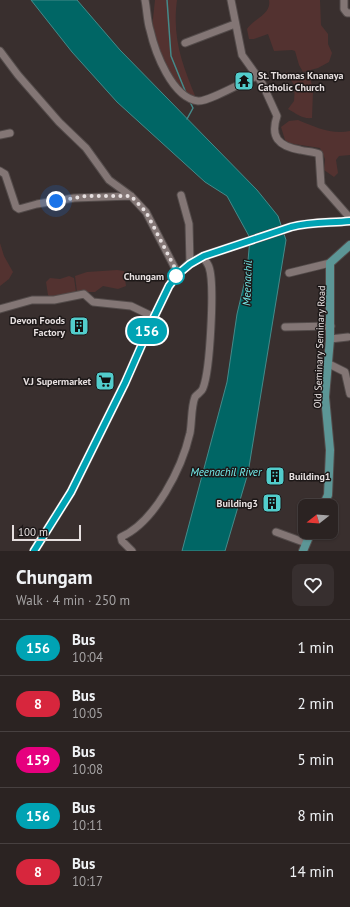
<!DOCTYPE html>
<html lang="en">
<head>
<meta charset="utf-8">
<style>
	body { margin:0; font-family:"PT Sans",sans-serif; background:#372f2f; color:#f1f3f6; height:100vh; display:flex; flex-direction:column; font-size:15px; white-space:nowrap }
	* { box-sizing:border-box; margin:0 }
	p { font-size:13px; color:#a6a4a5 }
	.icon { flex:none; width:22px; height:22px; fill:none; stroke:currentColor; stroke-width:2; stroke-linecap:round; stroke-linejoin:round }
	.map { position:relative; height:551px; overflow:hidden }
	.panel { display:flex; flex-direction:column; background:#2b2322; flex:1 }
	.panel>* { flex:none }
	.badge { padding:0 8px; border-radius:13px; font-size:14px; line-height:26px }
	.needle { width:26px; rotate:253deg }
	.tools { position:absolute; left:298px; top:499px; display:grid; gap:8px }
	.tools a { display:grid; place-items:center; width:40px; height:40px; border-radius:8px; background:#2b2322; box-shadow:0 1px 3px #0004,0 0 0 1px #474040; font-size:20px }
	.scale { position:absolute; left:12px; bottom:10px; width:69px; box-sizing:border-box; padding-left:4px; border:2px solid #e6dfdf; border-top:0; font-size:11px; line-height:14px; white-space:nowrap; color:#e6dfdf; -webkit-text-stroke:3px #1d1818; paint-order:stroke }
	.you { position:absolute; width:20px; height:20px; margin:-10px; border:3px solid #fff; border-radius:50%; background:#1a73e8; box-shadow:0 0 0 6px #1a73e833 }
	.map>.badge { position:absolute; translate:-50% -50%; box-shadow:0 0 0 2px #fff }
	.round { display:grid; place-items:center; flex:none; width:42px; height:42px; border-radius:8px; background:#372f2f }
	.summary { display:flex; align-items:center; justify-content:space-between; height:68px; padding:0 16px }
	h1 { font-size:19px; font-weight:700; line-height:30px }
	ul { padding:0; list-style:none }
	li { display:flex; align-items:center; gap:12px; height:56px; padding:0 16px; border-top:1px solid #474040 }
	li div { flex:1 }
	li b { display:block; font-size:15px }
	li em { font-style:normal }
	li .badge { min-width:44px; font-weight:700; text-align:center }
	.map>svg:first-child { display:block }
	.green { fill:#533230 }
	.water { fill:#006665; stroke:#458a8a }
	.lines { fill:none; stroke-linecap:round; stroke-linejoin:round }
	.stream { stroke:#458a8a; stroke-width:1.5 }
	.minor-casing { stroke:#534b4a; stroke-width:9 }
	.major-casing { stroke:#534b4a; stroke-width:10 }
	.minor { stroke:#837675; stroke-width:7 }
	.major { stroke:#5c9696; stroke-width:8 }
	.line-casing { stroke:#fff; stroke-width:9 }
	.line { stroke:#00a3b4; stroke-width:6 }
	.walk { stroke:#e6dfdf; stroke-width:4; stroke-dasharray:0 7.2 }
	.stop-dot { fill:#fff; stroke:#00a3b4; stroke-width:2 }
	.labels { text-anchor:middle; stroke-width:3; stroke-linejoin:round; paint-order:stroke }
	.poi-label { font-size:10px; font-weight:bold; fill:#e6dfdf; stroke:#1d1818; text-anchor:end }
	.stop-label { font-size:10px; font-weight:bold; fill:#e6dfdf; stroke:#1d1818; text-anchor:end }
	.street-label { font-size:10px; fill:#e6dfdf; stroke:#1d1818 }
	.water-label { font-size:11px; font-style:italic; fill:#75edec; stroke:#1d1818 }
</style>
</head>
<body>
<div class="map">
<svg width="350" height="551" viewBox="0 0 350 551">
	<rect width="100%" height="100%" fill="#392f2e"/>
	<path class="green" d="M155 0H177C172 38 182 64 196 98L187 97 174 82 158 49 152 28Z
		M269 0H320L321 25 328 34V44L332 53 329 62 318 68 303 72 299 65 295 51 292 50 274 51 268 34 254 39H249L247 29C253 19 272 14 269 0Z
		M285 72 310 77 313 91 312 118C302 119 297 114 288 109L294 101 295 86Z
		M298 120C315 127 332 135 350 131V155L339 156 336 160 338 173 334 177 324 170 325 159 320 148 288 143 285 140 281 127 289 121Z
		M0 243 4 256 13 272 9 279 0 286Z
		M117 270 124 271 126 286 118 289 103 286 95 292H77L75 276 87 272Z
		M69 276 74 278 76 292 51 298 48 295 46 282 50 278 60 279Z"/>
	<path class="water" d="M31 0H77L120 50 257 190 278 216 286 240 248 473 225 551H182L227 382 237 314 247 272 250 238 227 196 205 182 117 102 72 52Z"/>
	<g class="lines">
		<path class="stream" d="M167 0 171 56 186 93
			M187 119 193 108 190 102"/>
		<g class="minor-casing">
			<path id="minor" d="M145 0C147 10 147 21 150 30 155 52 172 98 198 101 208 102 245 81 257 76
				M231 0 242 55 262 83 277 116C270 137 278 146 300 150 307 152 313 151 319 154L321 185 350 218
				M344 0V9L347 13H350
				M185 43 235 24
				M0 51 18 75 59 122 86 148 109 180 131 196 146 212 178 274
				M0 135 10 133
				M0 171 5 174 16 207 19 209 37 204 74 198 131 196
				M181 195 189 224 190 263
				M289 273 330 263
				M0 309 32 300H54L84 294 93 302 131 306 154 317
				M285 327 331 326
				M330 339 348 337
				M329 364 345 372 350 394
				M276 532 306 543
				M132 551 122 541 121 537C155 522 182 468 190 433 192 422 191 407 195 397 197 394 202 392 203 388 210 371 215 284 209 267 208 264 205 260 203 257"/>
		</g>
		<g class="major-casing">
			<path id="major" d="M323 506 328 495 330 450 325 397 330 339V263L350 245
				M34 551 71 492 125 383 154 317 169 286 178 274 190 263 204 256 291 227C310 222 330 223 350 221
				M303 551 311 532"/>
		</g>
		<use href="#minor" class="minor"/>
		<use href="#major" class="major"/>
	</g>
	<g class="lines">
		<g class="line-casing">
			<path id="line" d="M34 551 71 492 125 383 154 317 169 286 178 274 190 264 204 256 291 227C310 222 330 223 350 221"/>
		</g>
		<use href="#line" class="line"/>
		<path class="walk" d="M56 201 86 196H131L146 212 178 274 176 276"/>
	</g>
	<defs>
		<g id="temple-square" transform="scale(1)"><rect x="-9" y="-9" width="18" height="18" rx="4" fill="#52cdcc" stroke="#1d1818"/><path d="M0-6L5-2H3V0L6.5 2.5H4V6H1.5V3h-3V6H-4V2.5H-6.5L-3 0V-2H-5Z" fill="#111"/></g>
		<g id="building-square" transform="scale(1)"><rect x="-9" y="-9" width="18" height="18" rx="4" fill="#52cdcc" stroke="#1d1818"/><path d="M-4-6H4V6H1V3H-1V6H-4ZM-2.5-4.3h1.7v1.8h-1.7ZM.8-4.3h1.7v1.8H.8ZM-2.5-1h1.7V.8h-1.7ZM.8-1h1.7V.8H.8Z" fill="#111"/></g>
		<g id="supermarket-square" transform="scale(1)"><rect x="-9" y="-9" width="18" height="18" rx="4" fill="#52cdcc" stroke="#1d1818"/><path d="M-6-5.5h2.5l.6 2H6L4.5 2H-2.5L-4.4-4H-6ZM-1.5 3.2a1.3 1.3 0 1 0 .1 0ZM3 3.2a1.3 1.3 0 1 0 .1 0Z" fill="#111"/></g>
	</defs>
	<g fill-rule="evenodd">
		<use href="#temple-square" x="244" y="81"/>
		<use href="#building-square" x="79" y="326"/>
		<use href="#supermarket-square" x="105" y="381"/>
		<use href="#building-square" x="275" y="476"/>
		<use href="#building-square" x="272" y="503"/>
	</g>
	<circle class="stop-dot" cx="176" cy="276" r="8"/>
	<g class="labels">
		<g class="poi-label">
			<text x="258" y="79" text-anchor="start">St. Thomas Knanaya<tspan x="258" dy="12">Catholic Church</tspan></text>
			<text x="65" y="324">Devon Foods<tspan x="65" dy="12">Factory</tspan></text>
			<text x="91" y="385">V.J Supermarket</text>
			<text x="289" y="480" text-anchor="start">Building1</text>
			<text x="258" y="507">Building3</text>
		</g>
		<g class="stop-label">
			<text x="164" y="280">Chungam</text>
		</g>
		<g class="street-label">
			<text transform="translate(319 347) rotate(-88)" y="4">Old Seminary Seminary Road</text>
		</g>
		<g class="water-label">
			<text transform="translate(247 283) rotate(-88)" y="4">Meenachil</text>
			<text x="226" y="476">Meenachil River</text>
		</g>
	</g>
</svg>
<div class="tools">
<a><svg class="needle" viewBox="-14 -14 28 28"><path d="M0-13l5 13h-10z" fill="#e53935"/><path d="M0 13l5-13h-10z" fill="#a6a4a5"/></svg></a>
</div>
<div class="scale">100 m</div>
<div class="you" style="left:56px;top:201px"></div>
<b class="badge" style="left:147px;top:331px;background:#00a3b4;color:#fff">156</b>
</div>
<section class="panel">
<div class="summary"><div><h1>Chungam</h1><p>Walk · 4 min · 250 m</p></div><a class="round"><svg class="icon" aria-label="heart" viewBox="0 0 24 24"><path d="M12 20l-8-8c-3-5 5-10 8-4 3-6 11-1 8 4z"/></svg></a></div>
<ul>
<li><span class="badge" style="background:#00a3b4;color:#fff">156</span><div><b>Bus</b><p>10:04</p></div><em>1 min</em></li>
<li><span class="badge" style="background:#d7263d;color:#fff">8</span><div><b>Bus</b><p>10:05</p></div><em>2 min</em></li>
<li><span class="badge" style="background:#e6007e;color:#fff">159</span><div><b>Bus</b><p>10:08</p></div><em>5 min</em></li>
<li><span class="badge" style="background:#00a3b4;color:#fff">156</span><div><b>Bus</b><p>10:11</p></div><em>8 min</em></li>
<li><span class="badge" style="background:#d7263d;color:#fff">8</span><div><b>Bus</b><p>10:17</p></div><em>14 min</em></li>
</ul>
</section>
</body>
</html>
